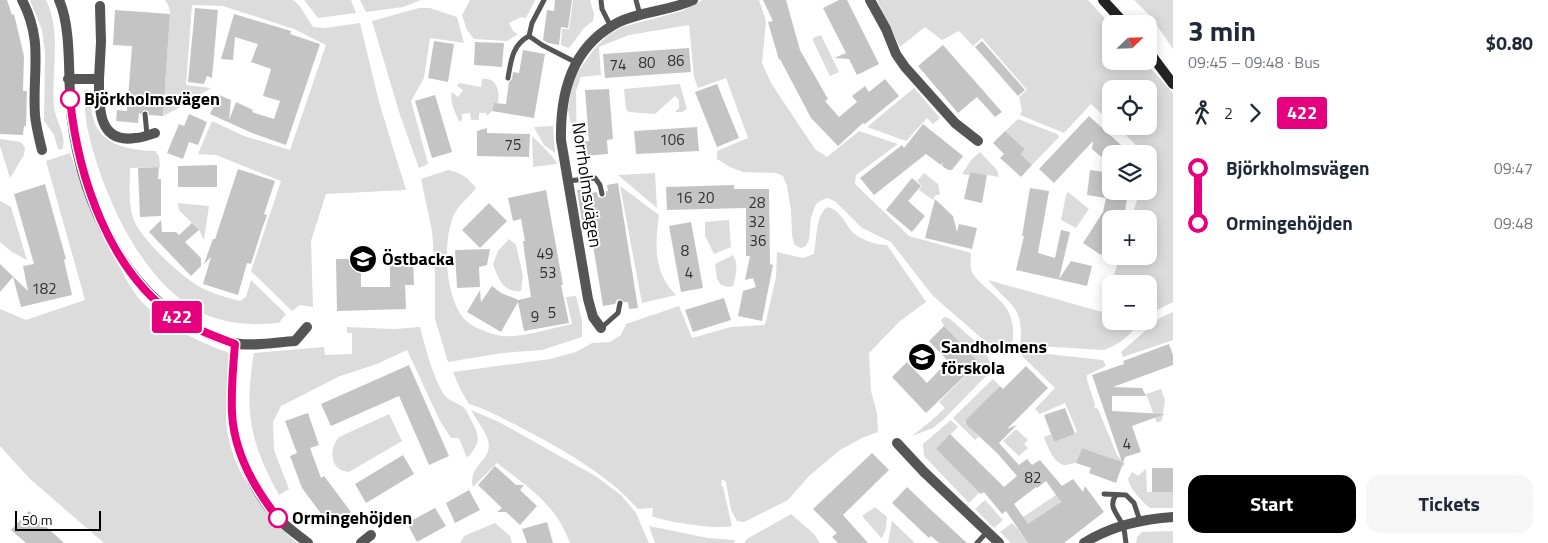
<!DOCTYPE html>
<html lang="en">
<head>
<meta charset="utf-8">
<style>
	body { margin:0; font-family:"Titillium Web",sans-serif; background:#f6f6f7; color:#1f2937; height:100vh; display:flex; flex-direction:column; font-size:19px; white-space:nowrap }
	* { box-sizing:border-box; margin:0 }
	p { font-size:16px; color:#747a83 }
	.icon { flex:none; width:28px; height:28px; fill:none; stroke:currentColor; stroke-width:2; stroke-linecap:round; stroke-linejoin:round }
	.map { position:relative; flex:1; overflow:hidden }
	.side { display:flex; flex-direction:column; background:#fff; width:375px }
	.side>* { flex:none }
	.badge { padding:0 10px; border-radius:4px; font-size:18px; line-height:32px }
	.needle { width:32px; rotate:67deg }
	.controls { position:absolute; left:1102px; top:15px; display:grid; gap:10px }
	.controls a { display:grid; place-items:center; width:55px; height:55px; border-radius:10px; background:#fff; box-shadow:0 2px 12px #0003; font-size:25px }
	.scale { position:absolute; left:15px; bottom:12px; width:86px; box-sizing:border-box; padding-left:5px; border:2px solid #000; border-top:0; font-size:14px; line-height:18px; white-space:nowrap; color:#000; -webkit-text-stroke:4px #fff; paint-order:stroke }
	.map>.badge { position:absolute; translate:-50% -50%; box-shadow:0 0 0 2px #fff }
	.legs { display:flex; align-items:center; gap:8px; height:55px; padding:0 15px; font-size:16px }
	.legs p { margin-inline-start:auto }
	.head { display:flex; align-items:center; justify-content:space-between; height:85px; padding:0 15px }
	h1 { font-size:28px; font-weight:700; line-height:38px }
	.primary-button { display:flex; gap:10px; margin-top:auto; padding:10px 15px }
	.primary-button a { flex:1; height:58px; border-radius:15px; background:#000; color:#fff; font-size:20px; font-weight:700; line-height:58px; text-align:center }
	.primary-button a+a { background:#f6f6f7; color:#1f2937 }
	ul { padding:0 15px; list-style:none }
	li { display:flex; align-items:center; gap:18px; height:55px; font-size:19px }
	li i { display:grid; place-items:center; width:8px; height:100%; margin:0 6px; background:currentColor }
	li i::after { content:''; width:12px; height:12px; margin:-6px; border:4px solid; border-radius:50%; background:#fff }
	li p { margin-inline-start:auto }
	li:first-child i { background:linear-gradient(#0000 50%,currentColor 0) }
	li:last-child i { background:linear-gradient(currentColor 50%,#0000 0) }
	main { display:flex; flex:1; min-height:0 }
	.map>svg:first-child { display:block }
	.green { fill:#dcdcdc }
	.building { fill:#c4c4c4; fill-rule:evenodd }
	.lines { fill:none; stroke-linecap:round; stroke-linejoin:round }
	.lane { stroke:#555; stroke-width:5 }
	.street { stroke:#555; stroke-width:10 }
	.secondary { stroke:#222; stroke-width:10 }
	.line-1-casing { stroke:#fff; stroke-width:11 }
	.line-1 { stroke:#e6007e; stroke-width:8 }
	.stop-1-dot { fill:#fff; stroke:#e6007e; stroke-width:2.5 }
	.labels { text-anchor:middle; stroke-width:4; stroke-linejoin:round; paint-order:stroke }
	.number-label { font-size:15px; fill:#313131 }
	.stop-label { font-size:18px; font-weight:bold; fill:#000; stroke:#fff; text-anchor:start }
	.street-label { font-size:18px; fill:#000; stroke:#fff }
	.poi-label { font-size:18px; font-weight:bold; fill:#000; stroke:#fff; text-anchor:start }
</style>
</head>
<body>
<main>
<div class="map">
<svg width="1173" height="543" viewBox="0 0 1173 543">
	<rect width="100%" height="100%" fill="#fff"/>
	<path class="green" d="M30 0H46C62 33 51 71 54 106 55 121 68 136 62 150L58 149 54 135 44 121 45 52 42 30Z
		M165 0H293L299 5 313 27 325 28 360 23 379 102 406 190 326 194 311 241 313 307 300 305 292 311 251 271 281 181 216 155 198 154 212 121 244 136 290 150 326 45 294 29 223 6 192 5 186 85 211 88 177 109 163 116 170 14 169 7Z
		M304 0H351L356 13 318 18Z
		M360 0H421L403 7 366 12Z
		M470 0H535L526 18 521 17 509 23 513 31 518 34 507 41 474 39 467 30 462 15Z
		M573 0H590L594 14 593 21 584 28 570 47 568 48 561 45 562 29H569Z
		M703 0H759L766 21 762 63 771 83 815 149 827 157 859 131 898 144 856 175 855 184 909 236 971 253C971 258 970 264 971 269 973 276 978 280 983 285 1005 304 1017 313 1012 346L989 343 979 336 933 296 891 242 862 228 836 202 828 198 822 200 816 204 811 217 809 240 806 246 801 248 798 247 794 244 792 235 791 210 787 186 783 176 776 173 743 172 730 167 717 159V151L748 138 726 78 698 88 694 77 689 25 629 35 599 47 601 75 581 77 576 91 577 156 568 110 573 79 594 49 608 35 622 27 682 11Z
		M877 0H1088L1111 25V61H1144L1173 93V302L1149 314V284H1111L1120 256H1149V219H1131L1140 191H1149V154H1139L1135 144 1116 126H1149V89H1111V122L1091 104 1064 133 1020 115 1022 110 1019 97 1027 90 982 38 973 46 959 31 942 40 925 27 900 47Z
		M1134 0H1173V49L1152 18Z
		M419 8H430L457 17 464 43 430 38 424 78 411 101 428 164 419 168 400 115 372 21Z
		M821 35 839 72 830 76 813 41V38Z
		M482 79C497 77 500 91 498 103H494L492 111 487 116 486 113H479V120H471L470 113 462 114V120L459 122C456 113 449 102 452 92L458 97 463 90 457 86 459 83 481 87Z
		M680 84 687 109 682 112H675L679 108V100L675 96 655 114 629 112 626 109 624 89Z
		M914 88 940 118 933 124 927 118 906 141 867 127Z
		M84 90H88C93 97 91 106 92 114 98 145 127 150 155 151L159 156 160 167 130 168C130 184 128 202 133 218 140 239 186 282 206 290 217 295 229 298 240 301L246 297 251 280 286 314 279 323C257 325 237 325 215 318 148 297 104 199 89 135 85 121 85 105 84 90Z
		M1018 119 1057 134 1059 137 1032 165 1021 154 1025 149 1005 131Z
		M553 126 555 153 544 145 534 127Z
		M532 136C538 142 555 157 557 164L533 167Z
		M0 139 21 142 25 148 24 155 10 178 0 146Z
		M980 152 997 170 999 177 970 172 969 175 962 174 972 159Z
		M70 153C83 189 98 224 115 258 124 275 132 293 146 306 169 328 199 342 229 353 229 373 226 394 226 415 226 464 262 512 297 543H104L30 479 0 446V309L26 320 85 300 46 161Z
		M448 170C463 174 466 176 476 188 470 196 461 203 456 211 441 236 444 305 469 323 473 327 491 334 497 335 517 340 551 328 572 324L566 297 576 296 582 321V337L542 350 502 353 448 362 435 319V270L432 231 421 179Z
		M655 173 657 208 618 175Z
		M924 173 938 184 940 194 935 196 933 200 919 190 922 186 917 181Z
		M620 186 659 215C655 245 653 272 676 295L642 303Z
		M1068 192 1089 209 1076 228 1061 220 1066 195Z
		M0 201 11 207 27 260 12 252 0 242Z
		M178 203 209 206 204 240 199 230 179 210Z
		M828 207C843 211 845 227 856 235 864 241 877 245 887 245L926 302 900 321 869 353 871 391 877 413 878 432 862 438 840 450 809 476 788 500 744 522 737 521 731 510 726 482 722 479 721 485 723 487 732 526C718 530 665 522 652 516L653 508 638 509C606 473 560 448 518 426 502 418 486 409 469 404L460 389 453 372 550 359 576 352 592 343 610 342 621 335 626 324 679 306 692 338 731 327 765 325 776 277 777 252 803 258 814 254C817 240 815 214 828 207Z
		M729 220 731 247 714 254 705 236V222Z
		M509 239 516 245 523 276 521 291C503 293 498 278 493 264L498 251Z
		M733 255C739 265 736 275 733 286L729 287 721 285 717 279 715 264Z
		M988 280 1102 312 1111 284V321H1141C1130 335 1121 344 1104 350L1020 345C1025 306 1009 305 988 280Z
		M1173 312V340L1123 357 1121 352 1160 318Z
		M944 317 949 318 984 349 993 369 944 419 933 428 912 436 932 420 945 408 939 402 979 362 944 326 941 320Z
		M347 327 394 329 420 327C425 346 434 382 446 397 450 401 458 403 463 407 467 410 469 416 471 420 481 437 480 444 467 458L459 438H451L440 421 407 350 377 364 340 376 281 406 273 422 274 450 289 489 279 495C250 443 244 411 254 353L324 347 325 355 352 354V333H347Z
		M1019 351 1103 360 1106 366 1087 375V380L1095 404 1094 407 1098 409 1117 455 1125 464 1122 467 1110 463 1111 458 1082 448 1076 463C1073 463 1067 465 1064 465 1053 463 1047 445 1044 437L1051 434 1054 442 1075 434 1077 431 1065 403 1040 414 1035 409 1055 388 1023 357Z
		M993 379 1000 386 965 422 979 437 975 440 953 418Z
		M1161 389 1165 400 1162 420 1157 423 1146 394Z
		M471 410 499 422 597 477 621 495 636 513 649 543H570C555 503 529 488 497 463L473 487C467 463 496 461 487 437 483 428 476 419 471 410Z
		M389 414 402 441 349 472C329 471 329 449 339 437Z
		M951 420 958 427 936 449 980 492 969 503 924 456 923 444Z
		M1016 429 1028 440 1024 444 1028 448 1019 456 1003 441Z
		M1146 469 1147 492H1173V508H1150C1142 502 1130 489 1128 479L1132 472 1138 476Z
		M1056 495 1061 502 1019 531 1028 542 1026 543H1011L1000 532 1012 523 1018 529 1027 523 1023 517Z
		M985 500 1003 520 994 528 975 509Z
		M875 507 887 517C886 525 887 532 881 538L862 516Z
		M791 514 814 534 820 543H744L747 539Z
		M892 521 915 543H888Z
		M495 523 510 536 512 543H460L464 536Z
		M649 526 708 538 735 540 734 543H655Z
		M1173 531V543H1136L1137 537 1142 532Z"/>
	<path class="building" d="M0 0H7L12 15 14 14 24 56 23 91H27L26 126H24L23 135 0 134Z
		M555 0H572L568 28 561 27 559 45 548 43 543 40 547 10 554 11Z
		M763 0H786L800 50 828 99 825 101 839 117 857 102 852 96 865 86 869 92 885 79 899 96 865 124 863 123 838 146 811 118 780 59 779 60 768 22 773 21Z
		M839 0H847L879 64 857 75 849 59 834 58 846 53 823 8Z
		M195 8 218 10 212 78 207 76 204 84 188 82Z
		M115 10 170 14 163 116 149 115 148 111 144 110 141 114 139 113 138 123 116 121 117 110 127 111 132 46 113 45Z
		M234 14 291 31 290 34 320 44 286 145 252 133 210 114 219 95 231 100 229 120 236 102 253 110 252 112 274 119 280 101 263 96 271 69 251 62 258 44 235 37 233 60 221 59Z
		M434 41 454 44 448 82 428 78Z
		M982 41 1025 90 1018 96 975 47Z
		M475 42 504 43 502 67 474 65Z
		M943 45 1002 112 995 117 977 97 958 113 918 66Z
		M689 48 691 72 605 78 603 54Z
		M523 50 545 54 534 118 492 111 494 103 506 104 509 82 512 79 513 72 519 73Z
		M717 84 739 138 717 147 695 92Z
		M609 89 613 139 607 140 608 154 584 156 583 141H589L585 90Z
		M435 95 452 152 432 158 415 101Z
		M189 114 207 122 198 145 189 142 183 159 167 153 179 124 184 126Z
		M1089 116 1131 154H1111V165L1092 149 1093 141 1054 183 1039 169Z
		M923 124 963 156 952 170H948L942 166 943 162 941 165 926 154 874 195 860 178 902 145 904 148Z
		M697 127 699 151 636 154 634 131Z
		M487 128V133L530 134 529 157 477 156V131Z
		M1005 131 1025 149 1021 154 1032 165 1021 177 1000 158 1004 154 993 143Z
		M217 165V187H178V166Z
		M159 167 158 179H161V216L140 217 138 168Z
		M238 169 275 181 264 214 267 215 261 232 251 264 247 263 238 295 203 284 211 257 204 264 213 239H215Z
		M1090 170 1111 173V191H1128L1124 219H1111V240L1101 255 1083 243 1103 212 1106 198 1087 195Z
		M970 172 987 175 982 203 964 199Z
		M912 178 921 186 908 201 925 216 912 232 886 210Z
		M618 183 638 308 629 309 628 302H624L620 299 617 300 615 304 603 306 589 221 582 222 577 190 585 189 586 194 597 192 598 197 602 198 606 196V191H608L607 185Z
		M45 184 66 259 64 260 72 295 21 307 13 277 0 292V264L28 291 23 266 34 264 14 194Z
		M734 185V189H769L770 264 773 265 762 321 738 316 743 291 756 287 753 278 745 280 750 256H746V208L667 210 666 187Z
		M1030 188 1049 191 1038 253 1055 258 1061 230 1070 232 1059 279 1071 261 1092 266 1087 286 1016 270 1024 236H1022Z
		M546 190 563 285H561L569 323 524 331 518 302 501 332 467 312 480 290 481 302 492 286 501 293 519 300 531 297 525 257 523 241H525L521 219 513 221 508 198Z
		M935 199 953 216 957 232 959 224 977 228 972 249 925 238Z
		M489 203 507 221 480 248 462 230Z
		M161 220 162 232H176L179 235 192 223 199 230 185 242 201 258V266L191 276 149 232Z
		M691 222 703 288 681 292 669 226Z
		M490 249 487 265 479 267 480 287 457 288 455 250Z
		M336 259H361V287H390V262H413L414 285H405L406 309 337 311Z
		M724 298 731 320 693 332 685 310Z
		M944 326 979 362 926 413 892 377 907 362 927 383 948 361 929 341Z
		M1169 344 1173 355V365L1113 387 1142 388 1146 396H1112V411L1165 414 1132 426 1141 452 1125 457 1116 483 1089 473 1091 468 1076 463 1082 448 1122 462 1092 375 1124 364 1123 361Z
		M409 365 449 456 429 465 399 396 331 426 321 404Z
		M1026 366 1048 388 1007 429 1017 425 999 443 1019 465 1027 459 1032 465 1040 460 1062 486 1073 479 1083 492 1085 486 1104 512 1064 543H1028L1006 511 1002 514 984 492 981 494 936 449 950 434 1004 487 1017 476 998 454 966 424V420L1000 386 1003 389ZM1046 481 1061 502 1028 524 1014 504 1036 487 1037 488Z
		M1065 408 1075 434 1054 442 1044 415Z
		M308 413 319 445 310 448 321 478 324 476 351 512 331 527 302 488 290 456 297 453 285 421Z
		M872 453 889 470 843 515 868 543H838L832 537 837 533 813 509Z
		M403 455 414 474 366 503 355 484Z
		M495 466 516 485H524L520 490 537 506 520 525 506 512H497L502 508 478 485Z
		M1152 468H1173V492H1152Z
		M907 487 930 509 967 543H939L931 536 929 538 892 503Z
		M469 490 480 510 455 523 446 503Z
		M435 508 446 526 417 542 407 523Z
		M29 511 64 543H26L11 530Z
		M547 522 553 543H527L522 529Z"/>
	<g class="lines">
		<path class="lane" d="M601 0 602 9 611 27
			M636 0 640 15
			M529 36 532 23 544 0
			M508 78C511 61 512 45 529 36L542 45 577 63
			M145 114 147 135
			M568 181 595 178 600 185 602 194
			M601 328 618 313 620 303
			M1104 494 1126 495 1134 503 1140 521
			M1116 495C1107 507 1119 515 1123 526 1125 531 1125 538 1126 543
			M977 543 987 532"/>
		<path class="street" d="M22 0C44 42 32 72 35 115 36 127 39 138 42 150
			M59 0C73 31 67 85 72 120 82 203 126 297 206 333 215 337 225 341 234 343 251 347 277 342 295 341L307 327
			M870 0 886 29 896 54 905 67 955 123 978 141
			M68 79H99C99 105 97 144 135 138 142 138 148 135 155 133
			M99 79 101 42 100 6
			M601 328 593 317 588 299 561 140C560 92 573 45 619 22 642 11 670 11 693 0
			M235 344C233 366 231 391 232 413 234 450 253 491 278 518 287 528 298 535 308 543
			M897 443 924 472 999 543
			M361 543 371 535
			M1084 543C1111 526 1142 519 1173 517"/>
		<path class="secondary" d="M1103 0 1125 24
			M1149 52 1173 84"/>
	</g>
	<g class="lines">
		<g class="line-1-casing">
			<path id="line-1" d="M70 99C78 177 109 271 176 317 194 329 214 336 235 344 233 366 231 390 232 413 234 452 254 488 278 518"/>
		</g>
		<use href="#line-1" class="line-1"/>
	</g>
	<defs>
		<g id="school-disc" transform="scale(1.4375)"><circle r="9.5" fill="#000" stroke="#fff"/><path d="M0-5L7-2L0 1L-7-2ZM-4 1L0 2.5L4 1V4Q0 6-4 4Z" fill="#fff"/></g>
	</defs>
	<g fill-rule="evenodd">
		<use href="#school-disc" x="363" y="259"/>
		<use href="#school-disc" x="922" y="357"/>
	</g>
	<g class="stop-1-dot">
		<circle cx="70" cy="99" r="9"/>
		<circle cx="278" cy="518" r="9"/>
	</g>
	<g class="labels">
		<g class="number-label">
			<text x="676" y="66">86</text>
			<text x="647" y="68">80</text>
			<text x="618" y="70">74</text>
			<text x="672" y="145">106</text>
			<text x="513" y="150">75</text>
			<text x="684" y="203">16</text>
			<text x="706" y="203">20</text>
			<text x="757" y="208">28</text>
			<text x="757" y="227">32</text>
			<text x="758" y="246">36</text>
			<text x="685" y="256">8</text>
			<text x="545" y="259">49</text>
			<text x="548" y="278">53</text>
			<text x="689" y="278">4</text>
			<text x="44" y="294">182</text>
			<text x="552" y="318">5</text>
			<text x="535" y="322">9</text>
			<text x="1127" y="449">4</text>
			<text x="1033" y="483">82</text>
		</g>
		<g class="stop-label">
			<text x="84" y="105">Björkholmsvägen</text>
			<text x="292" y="524">Ormingehöjden</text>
		</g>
		<g class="street-label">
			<text transform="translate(587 185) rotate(82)" y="6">Norrholmsvägen</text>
		</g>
		<g class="poi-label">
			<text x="382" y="265">Östbacka</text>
			<text x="941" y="353">Sandholmens<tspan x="941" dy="21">förskola</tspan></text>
		</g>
	</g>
</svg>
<div class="controls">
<a><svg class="needle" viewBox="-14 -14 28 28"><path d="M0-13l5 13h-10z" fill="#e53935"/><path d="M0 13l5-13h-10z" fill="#747a83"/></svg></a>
<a><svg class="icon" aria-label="locate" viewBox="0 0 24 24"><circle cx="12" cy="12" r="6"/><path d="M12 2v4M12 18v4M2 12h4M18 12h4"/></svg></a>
<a><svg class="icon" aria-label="layers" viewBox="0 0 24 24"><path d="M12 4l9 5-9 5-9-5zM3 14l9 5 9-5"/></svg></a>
<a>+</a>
<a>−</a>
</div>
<div class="scale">50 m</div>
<b class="badge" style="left:177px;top:317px;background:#e6007e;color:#fff">422</b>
</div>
<section class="side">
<div class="head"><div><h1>3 min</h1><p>09:45 – 09:48 · Bus</p></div><b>$0.80</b></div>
<div class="legs"><svg class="icon" aria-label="walk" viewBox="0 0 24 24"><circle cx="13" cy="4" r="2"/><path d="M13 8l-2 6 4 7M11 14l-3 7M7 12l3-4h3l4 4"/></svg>2<svg class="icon" aria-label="forward" viewBox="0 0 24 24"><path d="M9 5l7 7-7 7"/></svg><b class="badge" style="background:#e6007e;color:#fff">422</b></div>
<ul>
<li><i style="color:#e6007e"></i><b>Björkholmsvägen</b><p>09:47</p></li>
<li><i style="color:#e6007e"></i><b>Ormingehöjden</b><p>09:48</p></li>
</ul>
<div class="primary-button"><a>Start</a><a>Tickets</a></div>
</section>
</main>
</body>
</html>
